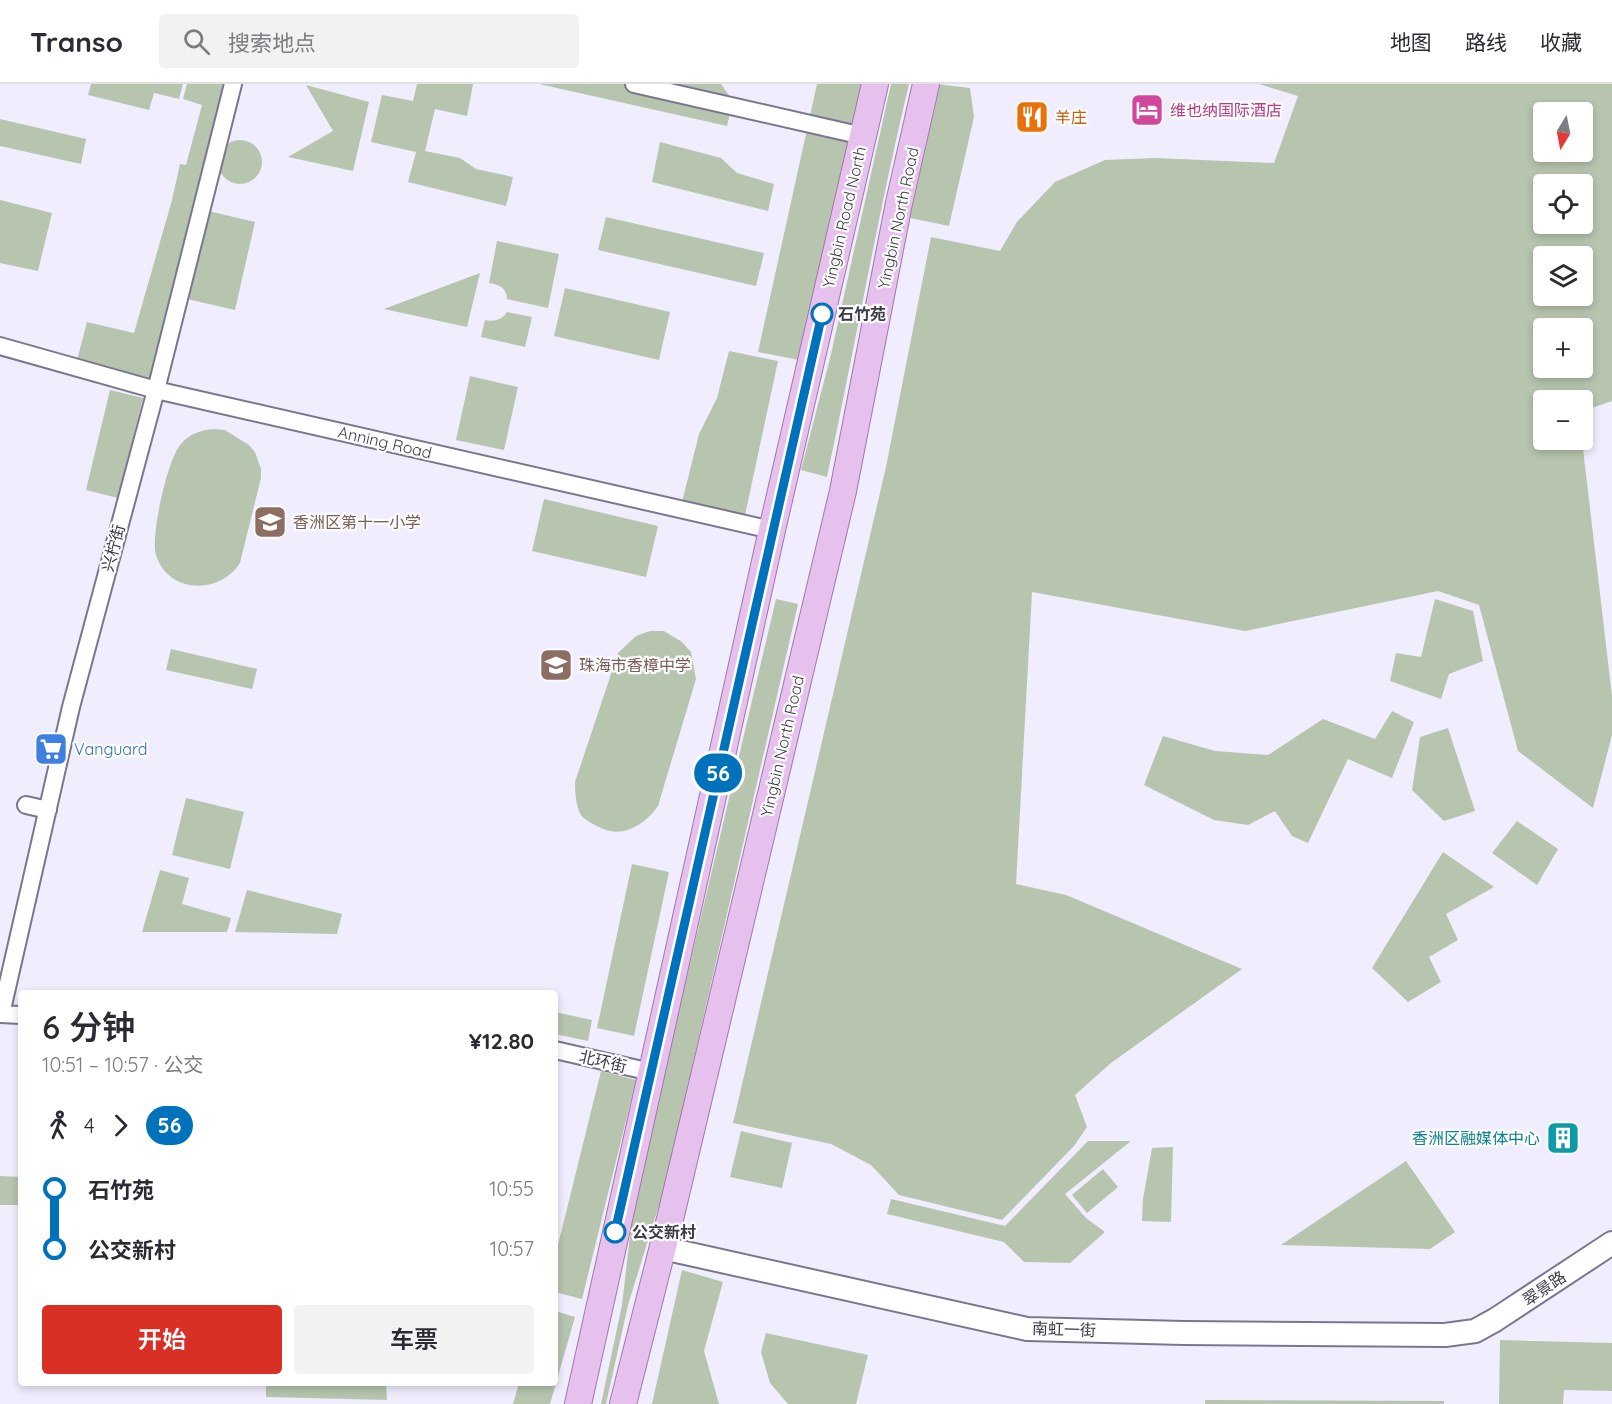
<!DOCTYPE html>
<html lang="zh">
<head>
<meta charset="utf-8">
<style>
	body { margin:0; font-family:Quicksand,"Noto Sans SC",sans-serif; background:#f2f2f3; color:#2b2b33; height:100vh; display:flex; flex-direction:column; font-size:22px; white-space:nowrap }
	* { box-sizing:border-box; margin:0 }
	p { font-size:20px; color:#7c7c81 }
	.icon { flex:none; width:33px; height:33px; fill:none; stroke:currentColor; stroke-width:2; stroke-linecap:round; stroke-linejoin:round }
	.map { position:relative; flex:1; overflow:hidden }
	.side { position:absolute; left:18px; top:906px; width:540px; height:396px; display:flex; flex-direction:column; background:#fff; border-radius:6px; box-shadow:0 3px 9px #0003 }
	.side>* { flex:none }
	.badge { padding:0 12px; border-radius:20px; font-size:21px; line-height:39px }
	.needle { width:39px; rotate:190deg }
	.tools { position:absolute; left:1533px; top:18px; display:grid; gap:12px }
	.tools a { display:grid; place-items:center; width:60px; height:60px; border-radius:6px; background:#fff; box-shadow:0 3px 9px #0003; font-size:30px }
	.map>.badge { position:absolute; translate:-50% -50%; box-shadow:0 0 0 3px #fff }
	.legs { display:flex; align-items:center; gap:9px; height:66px; padding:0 24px; font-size:20px }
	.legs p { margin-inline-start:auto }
	.summary { display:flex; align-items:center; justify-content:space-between; height:102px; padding:0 24px }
	h1 { font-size:33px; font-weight:600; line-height:45px }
	.button { display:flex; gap:12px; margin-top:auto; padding:12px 24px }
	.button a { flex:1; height:69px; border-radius:6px; background:#d93025; color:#fff; font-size:24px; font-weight:600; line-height:69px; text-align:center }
	.button a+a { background:#f2f2f3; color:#2b2b33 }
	ul { padding:0 24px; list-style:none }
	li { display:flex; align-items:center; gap:21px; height:60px; font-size:22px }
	li i { display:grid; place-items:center; width:9px; height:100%; margin:0 8px; background:currentColor }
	li i::after { content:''; width:15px; height:15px; margin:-8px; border:4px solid; border-radius:50%; background:#fff }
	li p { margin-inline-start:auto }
	li:first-child i { background:linear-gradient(#0000 50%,currentColor 0) }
	li:last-child i { background:linear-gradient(currentColor 50%,#0000 0) }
	header { display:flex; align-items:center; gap:36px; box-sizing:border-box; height:84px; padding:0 30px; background:#fff; border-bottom:2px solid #e1e1e2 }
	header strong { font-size:28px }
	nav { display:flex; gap:33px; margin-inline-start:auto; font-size:21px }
	.search { width:420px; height:54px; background:#f2f2f3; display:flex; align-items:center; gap:15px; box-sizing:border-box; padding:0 21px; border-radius:6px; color:#7c7c81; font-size:22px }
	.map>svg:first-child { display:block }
	.green { fill:#b7c5af; fill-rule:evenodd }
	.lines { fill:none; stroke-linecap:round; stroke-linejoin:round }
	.street-casing { stroke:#7b768f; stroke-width:20 }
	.secondary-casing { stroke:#7b768f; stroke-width:26 }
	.primary-casing { stroke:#a177ab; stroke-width:28 }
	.street { stroke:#fff; stroke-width:16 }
	.secondary { stroke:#fff; stroke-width:22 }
	.primary { stroke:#e7c1ee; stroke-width:26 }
	.line-1-casing { stroke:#fff; stroke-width:14 }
	.line-1 { stroke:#0072bc; stroke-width:9 }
	.stop-1-dot { fill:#fff; stroke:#0072bc; stroke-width:3 }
	.labels { text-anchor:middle; stroke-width:4.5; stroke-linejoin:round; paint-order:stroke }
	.hotel-label { font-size:16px; fill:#b23c85; stroke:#fdfdfd; text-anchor:start }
	.food-label { font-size:16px; fill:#c56008; stroke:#fdfdfd; text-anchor:start }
	.street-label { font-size:16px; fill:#3d3b46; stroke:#fdfdfd }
	.stop-label { font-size:16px; font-weight:bold; fill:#3d3b46; stroke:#fdfdfd; text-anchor:start }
	.education-label { font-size:16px; fill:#785e54; stroke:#fdfdfd; text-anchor:start }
	.shop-label { font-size:16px; fill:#366cbe; stroke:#fdfdfd; text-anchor:start }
	.culture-label { font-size:16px; fill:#0d838f; stroke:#fdfdfd; text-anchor:end }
</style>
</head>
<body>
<header>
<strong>Transo</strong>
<div class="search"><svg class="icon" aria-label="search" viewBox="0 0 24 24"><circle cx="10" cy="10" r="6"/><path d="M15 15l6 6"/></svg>搜索地点</div>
<nav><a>地图</a><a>路线</a><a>收藏</a></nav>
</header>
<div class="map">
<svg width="1612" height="1320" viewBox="0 0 1612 1320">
	<rect width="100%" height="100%" fill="#f0edfe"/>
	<path class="green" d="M91 0H183L179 15 154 9 149 26 88 11Z
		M187 0H225L152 300 76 280 87 238 134 249 172 116 180 80 186 81 202 21 183 15Z
		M417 0H473L467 32 435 25 425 67 460 74 476 85 513 93 506 122 408 98 416 68 371 58 382 11 413 17Z
		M539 0H721L733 17 727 42Z
		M817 0H864L799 276 758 268Z
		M891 0H909C878 130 855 262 827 393L801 386 831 270Z
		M937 0 970 4 974 33 949 142 910 134Z
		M1259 0H1612V317L1583 327 1582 316H1544V356H1582L1612 612V651L1593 724 1518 667 1479 521 1438 507 1245 547 1032 508 1016 800 1066 811 1242 885 1111 979 1075 1011 1087 1043 1074 1062 1002 1136 899 1111 871 1081 831 1060 733 1039 886 383 931 153 1000 167 1017 138 1055 98 1105 76 1155 74 1274 79 1298 12ZM1544 28H1582V68H1544ZM1544 100H1582V140H1544ZM1544 172H1582V212H1544ZM1544 244H1582V284H1544Z
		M306 1 369 18 353 87 288 73 333 47Z
		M0 35 86 55 81 80 0 62Z
		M218 78a22 22 0 1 1 44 0a22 22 0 1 1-44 0Z
		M660 58 721 74 737 89 774 100 768 127 652 98Z
		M0 116 52 129 38 187 0 179Z
		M204 126 255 138 235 226 183 214Z
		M606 133 764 169 756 202 598 166Z
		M497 157 559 170 548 224 507 215C507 204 498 200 489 199Z
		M480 189 467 243 384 225Z
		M565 204 670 228 659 276 554 252Z
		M507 228 532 233 525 263 481 253 485 236C494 238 502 236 507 228Z
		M729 267 778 277 744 436 681 422 699 350 717 314Z
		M470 292 518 303 504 366 456 356Z
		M110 306 143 314 118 414 86 406Z
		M214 345 225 346 249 361 255 368 261 385V394L240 479C220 511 168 510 156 471 150 453 168 373 181 360 189 350 201 346 214 345Z
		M544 415 658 442 646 493 532 467Z
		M776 515 798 520 664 1105 628 1221 606 1320H601L622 1221 634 1117Z
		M1435 515 1473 527 1483 577 1449 590 1441 615 1390 597 1396 569 1421 573Z
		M650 547H664L682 558 691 568 696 595 658 722C644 742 620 756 597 742 591 739 585 736 581 731 576 722 575 709 575 698L618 569 636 552Z
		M171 565 257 585 252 605 166 586Z
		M1392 627 1414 638 1392 694 1348 675 1308 759 1292 752 1275 727 1248 741 1214 736 1144 701 1163 652 1215 667 1268 671 1323 635 1375 655Z
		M1448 644 1475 727 1444 737 1412 706 1420 653Z
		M186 714 244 728 230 785 172 771Z
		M1517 737 1558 765 1537 801 1492 769Z
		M1443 768 1494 803 1446 830 1458 856 1429 873 1441 898 1408 918 1372 884Z
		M632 780 669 788 634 952 597 944Z
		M160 786 189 794 182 820 231 834 227 848H142Z
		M247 806 342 830 337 850 235 848Z
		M555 928 592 936 588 957 555 950Z
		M601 987 636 996 582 1215 555 1208V1173Z
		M741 1047 792 1059 782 1104 730 1093Z
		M1088 1057H1131L1065 1110 1086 1134 1105 1148 1070 1179 1024 1178 1004 1158 887 1130 891 1115 1005 1142Z
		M1173 1063 1171 1138 1142 1137 1143 1115 1152 1064Z
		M1406 1077 1455 1148 1430 1165 1281 1161Z
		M1103 1085 1118 1103 1087 1129 1072 1111Z
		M0 1092 21 1093V1121H0Z
		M682 1186 723 1198 704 1267 719 1320H652Z
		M555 1227 575 1233 550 1320H513L519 1299H555Z
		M766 1249 868 1271 856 1320H788L770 1299 761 1268Z
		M1500 1256 1612 1259V1307L1564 1306 1563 1320H1499Z
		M266 1299H386L387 1316 266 1313Z
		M1205 1316 1444 1317V1320H1205Z"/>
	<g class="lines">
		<g class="street-casing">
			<path id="street" d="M634 0 863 52
				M0 262 156 306 772 446
				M26 721 48 726
				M0 930 21 931
				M1 930 71 623 156 306 233 0
				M555 966 651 988"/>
		</g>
		<g class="secondary-casing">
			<path id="secondary" d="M663 1164 1027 1245 1184 1249 1445 1251 1475 1247 1495 1236 1612 1159"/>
		</g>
		<g class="primary-casing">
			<path id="primary" d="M578 1320 772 446 875 0
				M623 1320 671 1131 843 407 899 119 926 0"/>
		</g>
		<use href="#street" class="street"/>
		<use href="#secondary" class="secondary"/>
		<use href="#primary" class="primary"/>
	</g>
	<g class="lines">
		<g class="line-1-casing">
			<path id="line-1" d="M615 1148 822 230"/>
		</g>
		<use href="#line-1" class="line-1"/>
	</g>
	<defs>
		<g id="hotel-square" transform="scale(1.725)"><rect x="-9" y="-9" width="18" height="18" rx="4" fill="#d1479c" stroke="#fdfdfd"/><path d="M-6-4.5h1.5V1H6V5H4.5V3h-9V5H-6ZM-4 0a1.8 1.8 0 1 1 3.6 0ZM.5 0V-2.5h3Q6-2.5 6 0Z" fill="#fff"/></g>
		<g id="restaurant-square" transform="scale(1.725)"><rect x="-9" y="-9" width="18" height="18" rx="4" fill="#e8710a" stroke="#fdfdfd"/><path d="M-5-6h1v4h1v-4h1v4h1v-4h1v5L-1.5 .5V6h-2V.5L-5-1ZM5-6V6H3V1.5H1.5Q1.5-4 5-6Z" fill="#fff"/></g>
		<g id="school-square" transform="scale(1.725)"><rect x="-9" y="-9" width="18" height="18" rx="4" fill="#8d6e63" stroke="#fdfdfd"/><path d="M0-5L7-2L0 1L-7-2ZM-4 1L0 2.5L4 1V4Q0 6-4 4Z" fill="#fff"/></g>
		<g id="supermarket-square" transform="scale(1.725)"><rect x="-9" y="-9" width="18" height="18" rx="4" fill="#3f7fe0" stroke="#fdfdfd"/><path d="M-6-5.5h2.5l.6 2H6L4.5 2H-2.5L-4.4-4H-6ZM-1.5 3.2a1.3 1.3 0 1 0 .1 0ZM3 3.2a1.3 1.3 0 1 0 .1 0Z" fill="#fff"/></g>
		<g id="building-square" transform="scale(1.725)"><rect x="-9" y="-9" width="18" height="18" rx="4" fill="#0f9aa8" stroke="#fdfdfd"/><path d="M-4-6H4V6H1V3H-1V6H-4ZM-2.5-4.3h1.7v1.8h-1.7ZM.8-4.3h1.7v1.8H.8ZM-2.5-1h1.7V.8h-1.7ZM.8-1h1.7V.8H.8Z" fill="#fff"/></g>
	</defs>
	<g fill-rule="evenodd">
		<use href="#hotel-square" x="1147" y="26"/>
		<use href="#restaurant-square" x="1032" y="33"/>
		<use href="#school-square" x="270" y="438"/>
		<use href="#school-square" x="556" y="581"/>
		<use href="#supermarket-square" x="51" y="665"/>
		<use href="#building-square" x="1563" y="1054"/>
	</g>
	<g class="stop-1-dot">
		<circle cx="822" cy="230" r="10"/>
		<circle cx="615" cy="1148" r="10"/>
	</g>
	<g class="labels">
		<g class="hotel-label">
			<text x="1170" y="32">维也纳国际酒店</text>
		</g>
		<g class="food-label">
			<text x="1055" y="39">羊庄</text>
		</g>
		<g class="street-label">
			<text transform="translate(844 133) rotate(-77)" y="6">Yingbin Road North</text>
			<text transform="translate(898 134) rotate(-78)" y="6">Yingbin North Road</text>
			<text transform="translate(385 358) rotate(13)" y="6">Anning Road</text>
			<text transform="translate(113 464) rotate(-75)" y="6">兴柠街</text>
			<text transform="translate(782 662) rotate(-77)" y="6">Yingbin North Road</text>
			<text transform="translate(603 977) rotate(13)" y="6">北环街</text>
			<text transform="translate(1544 1204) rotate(-34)" y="6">翠景路</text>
			<text transform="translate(1064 1245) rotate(2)" y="6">南虹一街</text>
		</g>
		<g class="stop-label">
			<text x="838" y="236">石竹苑</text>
			<text x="632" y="1154">公交新村</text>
		</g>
		<g class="education-label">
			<text x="293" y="444">香洲区第十一小学</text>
			<text x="579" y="587">珠海市香樟中学</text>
		</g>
		<g class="shop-label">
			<text x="74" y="671">Vanguard</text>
		</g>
		<g class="culture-label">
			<text x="1540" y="1060">香洲区融媒体中心</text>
		</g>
	</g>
</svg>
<div class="tools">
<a><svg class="needle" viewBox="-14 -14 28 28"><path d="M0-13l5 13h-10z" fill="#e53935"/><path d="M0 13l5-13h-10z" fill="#7c7c81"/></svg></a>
<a><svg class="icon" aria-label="locate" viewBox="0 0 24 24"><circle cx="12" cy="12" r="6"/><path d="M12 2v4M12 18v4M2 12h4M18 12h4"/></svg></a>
<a><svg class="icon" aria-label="layers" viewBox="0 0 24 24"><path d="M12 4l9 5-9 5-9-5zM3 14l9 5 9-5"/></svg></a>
<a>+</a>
<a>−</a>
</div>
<b class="badge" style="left:718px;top:689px;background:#0072bc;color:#fff">56</b>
<section class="side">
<div class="summary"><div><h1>6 分钟</h1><p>10:51 – 10:57 · 公交</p></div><b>¥12.80</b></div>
<div class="legs"><svg class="icon" aria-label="walk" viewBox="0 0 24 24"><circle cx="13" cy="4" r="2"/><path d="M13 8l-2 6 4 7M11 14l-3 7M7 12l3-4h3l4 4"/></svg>4<svg class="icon" aria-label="forward" viewBox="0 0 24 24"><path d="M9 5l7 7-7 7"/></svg><b class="badge" style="background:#0072bc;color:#fff">56</b></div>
<ul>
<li><i style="color:#0072bc"></i><b>石竹苑</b><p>10:55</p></li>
<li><i style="color:#0072bc"></i><b>公交新村</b><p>10:57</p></li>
</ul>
<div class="button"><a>开始</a><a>车票</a></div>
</section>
</div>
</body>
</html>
